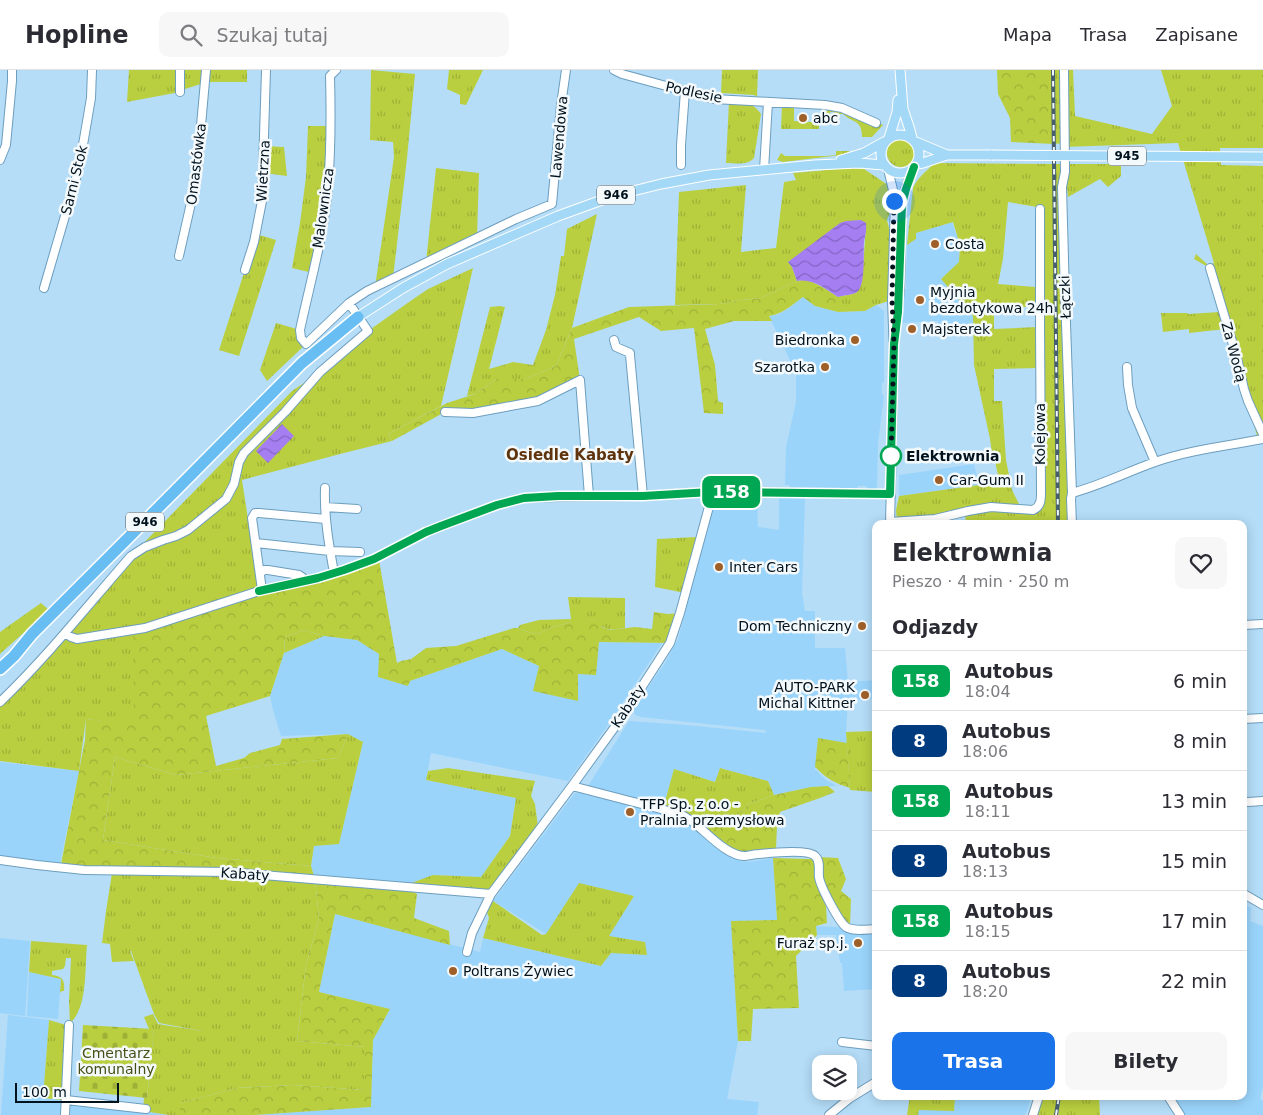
<!DOCTYPE html>
<html lang="pl">
<head>
<meta charset="utf-8">
<style>
	body { margin:0; font-family:"DejaVu Sans",sans-serif; background:#f7f7f7; color:#2b2b33; height:100vh; display:flex; flex-direction:column; font-size:19px; white-space:nowrap }
	* { box-sizing:border-box; margin:0 }
	p { font-size:16px; color:#7c7c81 }
	.icon { flex:none; width:28px; height:28px; fill:none; stroke:currentColor; stroke-width:2; stroke-linecap:round; stroke-linejoin:round }
	.map { position:relative; flex:1; overflow:hidden }
	.side { position:absolute; left:872px; top:450px; width:375px; height:580px; display:flex; flex-direction:column; background:#fff; border-radius:10px; box-shadow:0 2px 12px #0003 }
	.side>* { flex:none }
	.badge { padding:0 10px; border-radius:8px; font-size:18px; line-height:32px }
	.fabs { position:absolute; left:812px; top:985px; display:grid; gap:10px }
	.fabs a { display:grid; place-items:center; width:45px; height:45px; border-radius:10px; background:#fff; box-shadow:0 2px 12px #0003; font-size:25px }
	.scale { position:absolute; left:15px; bottom:12px; width:104px; box-sizing:border-box; padding-left:5px; border:2px solid #01121d; border-top:0; font-size:14px; line-height:18px; white-space:nowrap; color:#01121d; -webkit-text-stroke:4px #f4f9fc; paint-order:stroke }
	.you { position:absolute; width:25px; height:25px; margin:-12px; border:4px solid #fff; border-radius:50%; background:#1a73e8; box-shadow:0 0 0 8px #1a73e833 }
	.map>.badge { position:absolute; translate:-50% -50%; box-shadow:0 0 0 2px #fff }
	h2 { padding:0 20px; font-size:19px; line-height:45px }
	.round { display:grid; place-items:center; flex:none; width:52px; height:52px; border-radius:10px; background:#f7f7f7 }
	.head { display:flex; align-items:center; justify-content:space-between; height:85px; padding:0 20px }
	h1 { font-size:24px; font-weight:800; line-height:38px }
	.button { display:flex; gap:10px; margin-top:auto; padding:10px 20px }
	.button a { flex:1; height:58px; border-radius:10px; background:#1a73e8; color:#fff; font-size:20px; font-weight:800; line-height:58px; text-align:center }
	.button a+a { background:#f7f7f7; color:#2b2b33 }
	ul { padding:0; list-style:none }
	li { display:flex; align-items:center; gap:15px; height:60px; padding:0 20px; border-top:1px solid #e1e1e2 }
	li div { flex:1 }
	li b { display:block; font-size:19px }
	li em { font-style:normal }
	li .badge { min-width:55px; font-weight:700; text-align:center }
	header { display:flex; align-items:center; gap:30px; box-sizing:border-box; height:70px; padding:0 25px; background:#fff; border-bottom:1px solid #e1e1e2 }
	header strong { font-size:24px }
	nav { display:flex; gap:28px; margin-inline-start:auto; font-size:18px }
	.search { width:350px; height:45px; background:#f7f7f7; display:flex; align-items:center; gap:12px; box-sizing:border-box; padding:0 18px; border-radius:10px; color:#7c7c81; font-size:19px }
	.map>svg:first-child { display:block }
	.built { fill:#9ad4fb }
	.grass { fill:url(#grass-tufts); fill-rule:evenodd }
	.forest { fill:url(#forest-crowns) }
	.cemetery { fill:url(#cemetery-stones) }
	.water { fill:url(#water-waves) }
	.lines { fill:none; stroke-linecap:round; stroke-linejoin:round }
	.minor-casing { stroke:#6d9ebe; stroke-width:10 }
	.major-casing { stroke:#fff; stroke-width:11 }
	.highway-casing { stroke:#fff; stroke-width:14 }
	.minor { stroke:#fff; stroke-width:8 }
	.major { stroke:#a4d8f7; stroke-width:9 }
	.highway { stroke:#68bef2; stroke-width:11 }
	.rail-casing { stroke:#465f70; stroke-width:4 }
	.rail { stroke:#f4f9fc; stroke-width:2; stroke-dasharray:5.5; stroke-linecap:butt }
	.major-bridge-casing { stroke:#fff; stroke-width:11; stroke-linecap:butt }
	.major-bridge { stroke:#a4d8f7; stroke-width:9 }
	.line-casing { stroke:#fff; stroke-width:11 }
	.line { stroke:#00a651; stroke-width:8 }
	.walk { stroke:#01121d; stroke-width:5; stroke-dasharray:0 9 }
	.poi-dot { fill:#9f5f29; stroke:#f4f9fc; stroke-width:2 }
	.stop-dot { fill:#fff; stroke:#00a651; stroke-width:2.5 }
	.labels { text-anchor:middle; stroke-width:5; stroke-linejoin:round; paint-order:stroke }
	.shield { fill:#f4f9fc; stroke:#4a5760; stroke-width:1 }
	.shield-label { font-size:12px; font-weight:bold; fill:#01121d }
	.street-label { font-size:14px; fill:#01121d; stroke:#f4f9fc }
	.poi-label { font-size:14px; fill:#01121d; stroke:#f4f9fc; text-anchor:start }
	.stop-label { font-size:14px; font-weight:bold; fill:#01121d; stroke:#f4f9fc; text-anchor:start }
	.park-label { font-size:14px; fill:#464e15; stroke:#f4f9fc }
	.neighbourhood-label { font-size:15px; font-weight:bold; fill:#5f330c; stroke:#f4f9fc }
</style>
</head>
<body>
<header>
<strong>Hopline</strong>
<div class="search"><svg class="icon" aria-label="search" viewBox="0 0 24 24"><circle cx="10" cy="10" r="6"/><path d="M15 15l6 6"/></svg>Szukaj tutaj</div>
<nav><a>Mapa</a><a>Trasa</a><a>Zapisane</a></nav>
</header>
<div class="map">
<svg width="1263" height="1045" viewBox="0 0 1263 1045">
	<defs>
		<pattern id="grass-tufts" width="24" height="20" patternUnits="userSpaceOnUse" patternTransform="scale(1.25)"><rect width="24" height="20" fill="#bacf3f"/><path d="M3 7l-1-3M5 7V3M7 7l1-3M15 17l-1-3M17 17v-4M19 17l1-3" fill="none" stroke="#9eb137"/></pattern>
		<pattern id="forest-crowns" width="20" height="18" patternUnits="userSpaceOnUse" patternTransform="scale(1.25)"><rect width="20" height="18" fill="#bacf3f"/><path d="M2 6a3 3 0 1 1 6 0M12 15a3 3 0 1 1 6 0" fill="none" stroke="#9eb137"/></pattern>
		<pattern id="cemetery-stones" width="16" height="16" patternUnits="userSpaceOnUse" patternTransform="scale(1.25)"><rect width="16" height="16" fill="#bacf3f"/><path d="M2 7V4a2 2 0 0 1 4 0v3zM10 15v-3a2 2 0 0 1 4 0v3z" fill="#9eb137"/></pattern>
		<pattern id="water-waves" width="16" height="10" patternUnits="userSpaceOnUse" patternTransform="scale(1.25)"><rect width="16" height="10" fill="#a57ef2"/><path d="M0 5q4-4 8 0t8 0" fill="none" stroke="#8466c3"/></pattern>
	</defs>
	<rect width="100%" height="100%" fill="#b5ddf8"/>
	<path class="built" d="M952 152 960 175 959 192 941 209 973 246 974 259 972 263 939 264 938 251 902 253 903 219H907L906 214 907 175 916 169V163Z
		M803 226 815 236 838 242 865 241 876 235 884 241V312L882 313V324L884 326 878 373 877 419H868L866 416H858L857 419 791 418 789 415H785L786 377 796 332V303L769 246 777 245 788 239Z
		M974 394 979 415 899 426V405Z
		M711 422 757 427 758 457 779 460V428L805 427 802 523 805 541H815V578H845L848 612 876 610V628L848 631 846 662 847 673 818 669 815 699 826 710 837 716 811 717 774 725 768 711 720 698 715 712 674 699 664 735 656 734 588 716 629 651 686 655 766 663 765 660 641 647 635 645 633 639 665 593 678 569 709 454Z
		M324 566 357 570 379 584 408 616 410 611 502 579 539 596 578 631V604L599 572 662 573 608 655 568 711 431 683 426 710 516 728 510 766 481 807 433 805 403 816 315 809 311 796 314 776 339 773 363 672 348 664 281 666 273 640 270 626 284 583Z
		M0 692 79 701 60 794 0 788Z
		M575 723H589L678 746 737 789 748 792 773 788 777 850 732 851 738 971 727 1029 759 1032 757 1045H255L371 1037 373 970 390 939 319 922 335 844 480 882 483 868 601 896 611 883 645 872 608 866 634 826 579 814 546 864 493 831Z
		M1244 835 1251 838 1250 851 1263 856V1016L1260 1029 1263 1031V1045H1183L1173 1026H1244Z
		M816 856 876 859V919L844 921 842 893H840L836 865H817Z
		M0 868 30 871 25 946 0 943Z
		M29 902 61 909 58 949 27 946Z
		M8 945 49 950 43 1028 63 1030 62 1045H1Z
		M955 1026H1031L1028 1039 1025 1045H918V1040H954Z
		M70 1032 146 1039 149 1042 169 1045H69Z"/>
	<path class="grass" d="M129 0H180V22L127 32Z
		M182 0H204V13L182 20Z
		M207 0H247V12H207Z
		M371 0 415 4 407 88 393 208 375 217 394 87 393 72 370 70Z
		M449 0H483L466 35 460 34V25L447 19Z
		M722 0H758L757 27 754 25 721 23Z
		M1053 0H1073L1075 46 1152 64 1172 36 1161 0H1263V78H1220L1221 95 1263 96V368L1257 366 1248 331 1226 259 1189 263V259L1163 262 1161 243H1187L1188 244 1220 242 1210 198 1194 189 1196 184 1208 195 1214 193 1178 73 1064 77V73L1054 74Z
		M729 31C744 33 752 31 761 44L754 88C747 96 735 93 726 93Z
		M782 35 794 36V51L812 52 813 44H819V59H781Z
		M829 39 844 43 874 57 879 53 883 55 872 67H862C862 49 852 53 843 44H834V42H830V44L825 45 826 42Z
		M308 56H328V118L313 203 292 198 300 153 306 107Z
		M887 83a14 14 0 1 1 28 0a14 14 0 1 1-28 0Z
		M265 76 284 77 287 106 264 103Z
		M836 81H849L850 84 783 92 777 90 781 83 785 86H826L836 85Z
		M934 93 1064 94 1072 454H966L965 444 897 452 896 440 899 426 979 415 999 410 995 391H993L990 369 974 295 973 246 941 209 959 192 960 175 953 152 916 163V169L907 175 913 118C917 108 927 101 934 93ZM1008 132 1037 137 1036 217 998 214 1003 189ZM994 237H1037V257L994 259ZM1038 298V428C1036 437 1028 435 1020 436L1012 420 1006 390 1002 331H994V299Z
		M1066 94H1121V106L1108 117 1100 109 1068 127 1067 117H1065Z
		M436 98 479 103 477 167 426 192Z
		M850 98 864 99 888 115H892L895 131 887 150 893 174 892 230 876 235 865 241 838 242V227C844 225 853 225 857 222 864 216 864 171 866 160L860 150 855 151 788 192 792 197 797 211 761 228 742 230 720 234 675 235 679 122 746 115 741 182 776 178 784 112 796 110 793 103Z
		M597 144 572 258 556 296 525 309H496L475 324 467 326 490 237 500 236 505 237 489 299 513 292 533 295 546 260 555 225 561 186H564L567 159Z
		M256 164 276 170 239 286 219 280 254 172Z
		M473 198 441 336 388 364 392 371 344 383 242 410 259 521 134 655 86 649 79 701 0 691V632L131 486 292 321 320 302 368 261 409 232 428 219Z
		M276 253 300 260 306 274 267 311 260 300Z
		M697 467 685 523 655 517 657 469Z
		M568 527 625 528V558C610 560 606 562 596 550L571 549 569 553 555 556 537 564 531 563 518 558 520 555 539 550 571 549Z
		M41 533 49 540 0 584V562Z
		M303 560 324 566 284 583 285 567Z
		M876 661V722L850 720 846 662Z
		M348 664 363 672 339 774 314 776 311 796 217 788 103 770 115 687 176 705 338 688Z
		M448 698 535 711 531 726 535 734 538 757 491 824 403 816 433 805 481 807 510 766 516 728 426 710 428 701Z
		M720 698 768 711 774 725 748 734 734 753 729 749 724 741 705 739 704 756 687 743 664 735 674 699 715 712Z
		M199 801 315 809 319 849 306 895 297 971 365 977V1020L293 1015 237 1018 180 1033V1045H169L149 1042C144 1036 143 1036 144 1028H147L154 959H149L144 947 153 944 158 954 202 961 159 953 154 944 131 881H130L134 891 112 892 110 874 102 873 106 841 112 803Z
		M579 813 634 826 609 866 645 872 647 885 611 883 601 896 483 868 489 848 486 840 493 831 542 865 546 864Z
		M31 871 87 875C85 895 87 926 77 944 75 948 72 951 70 954L69 931 71 888H66L65 896 63 899 52 901V905C63 906 65 911 64 921H62L60 923 61 909 29 902Z
		M49 950 66 955 63 1030 43 1028Z
		M910 1026H955L954 1041 919 1040 918 1045H907Z
		M1043 1026H1058L1055 1045H1037Z
		M1061 1026H1099L1100 1045H1058Z"/>
	<path class="forest" d="M997 0H1053L1054 74 1011 72 1010 48 998 24Z
		M803 210C815 211 827 220 838 227V242L815 236 803 227C792 235 783 244 769 246L772 251H734L705 259 715 295 718 331 723 333V344L704 343 694 258 661 261 639 247 574 269 580 310 538 331 473 343 445 342 392 371 388 364 447 333 475 324 496 309H525L556 296 572 258 629 237 720 234 742 230 761 228 797 211Z
		M379 490 397 593 401 591 411 589 426 578 456 576 514 558H518L531 563 537 564 555 556 569 553 571 549 582 548 601 551 602 557 610 560 635 557 652 559 654 542 668 544 680 543 670 573 599 572 596 605 578 604V631L533 621 539 596 502 579 410 611 408 616 378 607 379 584 357 570 324 566 303 560 285 567 284 583 270 626 206 646 216 696 244 688 250 683 280 675 282 669 348 664 338 688 176 705 115 687 103 770 217 788 311 796 315 809 403 816 417 824 414 848 449 861 450 875 335 844 319 922 390 939 373 970 371 1037 255 1045H180V1033L237 1018 293 1015 365 1020V977L297 971 306 895 319 849 315 809 85 799 61 794 85 670 86 649 134 654 133 560Z
		M818 668 847 673 850 718C834 713 826 708 815 697Z
		M828 716 835 722 820 728 780 742 777 756 776 779 743 783 731 778 704 756 705 739 724 741 729 749 734 753 748 734 774 725 811 717Z
		M820 787 838 788 846 809 841 821 851 829 850 856 840 845 838 838 826 830 824 831 826 836 827 853 816 856 817 865 796 886 799 938 753 939 751 971H738L731 851 777 850 773 788 810 789Z"/>
	<path class="cemetery" d="M83 955 154 959 147 1028 79 1021Z"/>
	<path class="water" d="M861 150 866 153C867 160 865 166 864 172 863 184 866 215 857 222 853 225 844 225 838 227 826 219 812 208 797 211L792 197 788 192 840 153 846 151Z
		M282 354 294 366 268 393 256 381Z"/>
	<g class="lines">
		<g class="minor-casing">
			<path id="minor" d="M336 0 330 6C331 43 331 80 328 117 324 165 310 213 300 260L301 268 306 274 349 233 367 221 516 149 552 134 561 35 566 0
				M614 0 622 4 714 29 825 35 842 38 876 53
				M1064 0 1065 102 1062 117 1065 225 1072 423 1071 429 1072 454
				M180 22V0
				M0 90 6 75 12 11V0
				M681 95V75L685 21
				M888 99 893 120 895 131 892 230 894 284 890 454
				M764 100 768 32
				M179 186 196 111 206 0
				M1210 198 1237 288 1244 319 1248 331 1263 364
				M245 200 254 172 262 131 266 0
				M44 218 79 98 91 28 92 0
				M896 257 900 220 902 134 905 119 914 97
				M614 270 616 277 630 283V285L643 426
				M1127 297 1128 315 1132 338 1155 392
				M445 342 473 343 538 331 580 310 589 426
				M325 418C324 447 329 475 334 503
				M1072 423C1101 415 1127 402 1155 392 1189 380 1227 376 1263 369
				M325 437 357 439
				M890 452 935 449 968 441 991 437 1033 440C1041 437 1041 429 1041 422L1040 254V139
				M256 473 330 481 360 482
				M260 503 264 500H268L299 505 302 507 305 511
				M262 520 252 448 255 443H259L326 449
				M1244 555 1263 554
				M65 563 71 567 77 569 145 558 259 521 319 508 344 500 374 489 426 462 441 456 497 435 524 428 558 427 643 426 711 422 891 424
				M0 632C47 587 88 535 131 486L145 477 163 470 176 466 188 460 226 429 234 414 239 392 244 383 285 342 320 302 368 261 349 233
				M1244 649 1263 648
				M572 716 680 744C684 746 687 748 690 750 705 760 725 785 744 786 748 786 754 784 759 784 769 783 808 779 815 786 821 791 818 801 819 807 820 816 839 852 846 857 854 862 868 859 876 859
				M1248 732 1263 731
				M0 790 37 795 84 800 228 802 491 824
				M1244 824 1263 835
				M467 882 472 863 491 824 572 716 625 643 670 573 680 543 710 433 711 422
				M842 972 876 976
				M1168 1026 1180 1045
				M66 1030 146 1039
				M65 1045 69 955
				M829 1045 850 1028 876 1012
				M1033 1045 1039 1026"/>
		</g>
		<g class="major-casing">
			<path id="major" d="M900 0 903 39 910 60 912 68
				M881 84a19 19 0 1 1 38 0a19 19 0 1 1-38 0Z
				M889 68 897 42 898 30
				M916 72 947 85
				M841 90 864 83 884 72
				M917 94 923 93 947 85H992
				M358 247 403 218 447 194 558 146 613 126 661 114 709 105 814 95 859 93 884 95"/>
		</g>
		<g class="highway-casing">
			<path id="highway" d="M0 599 14 586 32 564 179 417 302 293 358 247"/>
		</g>
		<use href="#minor" class="minor"/>
		<use href="#major" class="major"/>
		<use href="#highway" class="highway"/>
		<g class="rail-casing">
			<path id="rail" d="M1053 0 1058 454
				M1056 1045 1059 1026"/>
		</g>
		<use href="#rail" class="rail"/>
		<g class="major-bridge-casing">
			<path id="major-bridge" d="M992 85 1263 87"/>
		</g>
		<use href="#major-bridge" class="major-bridge"/>
	</g>
	<g class="lines">
		<g class="line-casing">
			<path id="line" d="M259 521 318 508 344 500 374 489 426 462 441 456 497 435 524 428 558 426H643L711 422 890 424 894 274 898 242 902 134 906 119 914 97"/>
		</g>
		<use href="#line" class="line"/>
		<path class="walk" d="M891 386 894 274 892 230 894 131"/>
	</g>
	<g class="poi-dot">
		<circle cx="803" cy="48" r="5"/>
		<circle cx="935" cy="174" r="5"/>
		<circle cx="920" cy="230" r="5"/>
		<circle cx="912" cy="259" r="5"/>
		<circle cx="855" cy="270" r="5"/>
		<circle cx="825" cy="297" r="5"/>
		<circle cx="939" cy="410" r="5"/>
		<circle cx="719" cy="497" r="5"/>
		<circle cx="862" cy="556" r="5"/>
		<circle cx="865" cy="625" r="5"/>
		<circle cx="630" cy="742" r="5"/>
		<circle cx="858" cy="873" r="5"/>
		<circle cx="453" cy="901" r="5"/>
	</g>
	<circle class="stop-dot" cx="891" cy="386" r="10"/>
	<g class="labels">
		<g class="shield">
			<rect x="1108" y="76.5" width="38" height="19" rx="4"/>
			<rect x="597" y="115.5" width="38" height="19" rx="4"/>
			<rect x="126" y="442.5" width="38" height="19" rx="4"/>
		</g>
		<g class="shield-label">
			<text x="1127" y="90">945</text>
			<text x="616" y="129">946</text>
			<text x="145" y="456">946</text>
		</g>
		<g class="street-label">
			<text transform="translate(694 22) rotate(12)" y="5">Podlesie</text>
			<text transform="translate(559 67) rotate(-85)" y="5">Lawendowa</text>
			<text transform="translate(196 94) rotate(-83)" y="5">Omastówka</text>
			<text transform="translate(263 101) rotate(-87)" y="5">Wietrzna</text>
			<text transform="translate(74 110) rotate(-76)" y="5">Sarni Stok</text>
			<text transform="translate(323 138) rotate(-82)" y="5">Malownicza</text>
			<text transform="translate(1065 227) rotate(-92)" y="5">Łączki</text>
			<text transform="translate(1234 282) rotate(75)" y="5">Za Wodą</text>
			<text transform="translate(1040 364) rotate(-90)" y="5">Kolejowa</text>
			<text transform="translate(628 636) rotate(-56)" y="5">Kabaty</text>
			<text transform="translate(245 804) rotate(4)" y="5">Kabaty</text>
		</g>
		<g class="poi-label">
			<text x="813" y="53">abc</text>
			<text x="945" y="179">Costa</text>
			<text x="930" y="227">Myjnia<tspan x="930" dy="16">bezdotykowa 24h</tspan></text>
			<text x="922" y="264">Majsterek</text>
			<text x="845" y="275" text-anchor="end">Biedronka</text>
			<text x="815" y="302" text-anchor="end">Szarotka</text>
			<text x="949" y="415">Car-Gum II</text>
			<text x="729" y="502">Inter Cars</text>
			<text x="852" y="561" text-anchor="end">Dom Techniczny</text>
			<text x="855" y="622" text-anchor="end">AUTO-PARK<tspan x="855" dy="16">Michal Kittner</tspan></text>
			<text x="640" y="739">TFP Sp. z o.o -<tspan x="640" dy="16">Pralnia przemysłowa</tspan></text>
			<text x="848" y="878" text-anchor="end">Furaż sp.j.</text>
			<text x="463" y="906">Poltrans Żywiec</text>
		</g>
		<g class="stop-label">
			<text x="906" y="391">Elektrownia</text>
		</g>
		<g class="park-label">
			<text x="116" y="988">Cmentarz<tspan x="116" dy="16">komunalny</tspan></text>
		</g>
		<g class="neighbourhood-label">
			<text x="570" y="390">Osiedle Kabaty</text>
		</g>
	</g>
</svg>
<div class="fabs">
<a><svg class="icon" aria-label="layers" viewBox="0 0 24 24"><path d="M12 4l9 5-9 5-9-5zM3 14l9 5 9-5"/></svg></a>
</div>
<div class="scale">100 m</div>
<div class="you" style="left:894px;top:131px"></div>
<b class="badge" style="left:731px;top:422px;background:#00a651;color:#fff">158</b>
<section class="side">
<div class="head"><div><h1>Elektrownia</h1><p>Pieszo · 4 min · 250 m</p></div><a class="round"><svg class="icon" aria-label="heart" viewBox="0 0 24 24"><path d="M12 20l-8-8c-3-5 5-10 8-4 3-6 11-1 8 4z"/></svg></a></div>
<h2>Odjazdy</h2>
<ul>
<li><span class="badge" style="background:#00a651;color:#fff">158</span><div><b>Autobus</b><p>18:04</p></div><em>6 min</em></li>
<li><span class="badge" style="background:#003b80;color:#fff">8</span><div><b>Autobus</b><p>18:06</p></div><em>8 min</em></li>
<li><span class="badge" style="background:#00a651;color:#fff">158</span><div><b>Autobus</b><p>18:11</p></div><em>13 min</em></li>
<li><span class="badge" style="background:#003b80;color:#fff">8</span><div><b>Autobus</b><p>18:13</p></div><em>15 min</em></li>
<li><span class="badge" style="background:#00a651;color:#fff">158</span><div><b>Autobus</b><p>18:15</p></div><em>17 min</em></li>
<li><span class="badge" style="background:#003b80;color:#fff">8</span><div><b>Autobus</b><p>18:20</p></div><em>22 min</em></li>
</ul>
<div class="button"><a>Trasa</a><a>Bilety</a></div>
</section>
</div>
</body>
</html>
